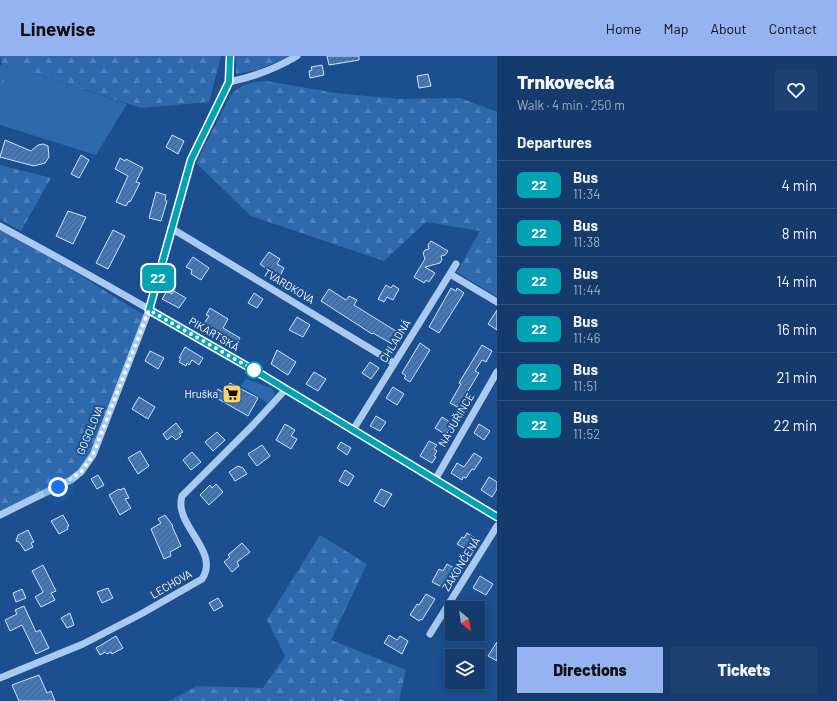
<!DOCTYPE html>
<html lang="en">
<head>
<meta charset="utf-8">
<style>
	body { margin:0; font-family:Barlow,sans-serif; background:#1d4271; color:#f1f3f6; height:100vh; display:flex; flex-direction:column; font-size:15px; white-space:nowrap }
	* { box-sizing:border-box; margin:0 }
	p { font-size:13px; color:#9dadc1 }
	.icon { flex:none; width:22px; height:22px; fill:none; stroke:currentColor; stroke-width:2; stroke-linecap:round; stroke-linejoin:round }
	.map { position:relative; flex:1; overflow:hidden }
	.details { display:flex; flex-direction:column; background:#143b6b; width:340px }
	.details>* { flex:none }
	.badge { padding:0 8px; border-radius:6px; font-size:14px; line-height:26px }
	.needle { width:26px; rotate:151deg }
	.buttons { position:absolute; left:445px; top:545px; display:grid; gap:8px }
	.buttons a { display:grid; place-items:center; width:40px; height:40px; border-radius:0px; background:#143b6b; box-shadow:0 2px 10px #0003,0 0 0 1px #33557e; font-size:20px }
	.you { position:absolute; width:20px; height:20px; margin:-10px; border:3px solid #fff; border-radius:50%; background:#1a73e8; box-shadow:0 0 0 6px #1a73e833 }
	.map>.badge { position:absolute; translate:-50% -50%; box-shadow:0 0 0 2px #fff }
	h2 { padding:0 20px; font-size:15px; line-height:36px }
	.round { display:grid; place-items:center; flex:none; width:42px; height:42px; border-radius:0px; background:#1d4271 }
	.head { display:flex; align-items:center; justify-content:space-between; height:68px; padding:0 20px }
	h1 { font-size:19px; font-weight:800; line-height:30px }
	.action { display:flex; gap:8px; margin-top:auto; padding:8px 20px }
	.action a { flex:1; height:46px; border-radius:0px; background:#95b2f1; color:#111; font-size:16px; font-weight:800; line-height:46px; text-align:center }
	.action a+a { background:#1d4271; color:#f1f3f6 }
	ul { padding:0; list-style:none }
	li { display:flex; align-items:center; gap:12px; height:48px; padding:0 20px; border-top:1px solid #33557e }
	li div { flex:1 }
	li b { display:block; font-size:15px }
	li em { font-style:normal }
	li .badge { min-width:44px; font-weight:700; text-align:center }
	header { display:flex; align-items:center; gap:24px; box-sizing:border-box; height:56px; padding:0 20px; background:#95b2f1; color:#111 }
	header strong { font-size:19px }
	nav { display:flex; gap:22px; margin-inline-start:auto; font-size:14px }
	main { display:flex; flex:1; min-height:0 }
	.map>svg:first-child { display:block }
	.green { fill:#2e69ad }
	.forest { fill:url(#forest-firs) }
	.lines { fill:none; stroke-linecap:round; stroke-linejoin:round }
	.stream { stroke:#9cc4f0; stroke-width:2.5 }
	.building { fill:url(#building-hatch); stroke:#cfe3fa }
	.minor { stroke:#a9c9ee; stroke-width:7 }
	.line-casing { stroke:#fff; stroke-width:9 }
	.line { stroke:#00a3b4; stroke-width:6 }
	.walk { stroke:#fff; stroke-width:4; stroke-dasharray:0 7.2 }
	.stop-dot { fill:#fff; stroke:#00a3b4; stroke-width:2 }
	.labels { text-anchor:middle; stroke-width:4; stroke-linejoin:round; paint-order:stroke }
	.street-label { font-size:11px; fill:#fff; stroke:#1b4f8f }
	.poi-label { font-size:11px; fill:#fff; stroke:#1b4f8f; text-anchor:end }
</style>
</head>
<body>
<header>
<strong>Linewise</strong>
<nav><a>Home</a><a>Map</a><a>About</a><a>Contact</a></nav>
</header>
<main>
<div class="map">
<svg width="497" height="645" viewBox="0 0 497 645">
	<defs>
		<pattern id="forest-firs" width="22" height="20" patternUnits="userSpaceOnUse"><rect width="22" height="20" fill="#2e69ad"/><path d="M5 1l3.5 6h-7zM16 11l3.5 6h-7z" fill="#4d80b9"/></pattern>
		<pattern id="building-hatch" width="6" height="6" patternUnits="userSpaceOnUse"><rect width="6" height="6" fill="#4478b7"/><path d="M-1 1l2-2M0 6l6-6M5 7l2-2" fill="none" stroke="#486282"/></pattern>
	</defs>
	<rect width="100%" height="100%" fill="#1b4f8f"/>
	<path class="green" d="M7 9 127 48 96 99 0 69V47Z
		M246 323 272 332 275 338 268 347 241 330Z"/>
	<path class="forest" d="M0 0H221L209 46 141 52 7 9 0 47V9H2Z
		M236 0H291L257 14 236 18Z
		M266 25 336 37 399 43 460 42 497 56V241L457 216 480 175 426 166 384 205 251 160 196 107 230 40C240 28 251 26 266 25Z
		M0 109 51 122 21 175 0 163Z
		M0 174 36 192 144 259 93 392C90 398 88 404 84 409 65 430 25 443 0 455Z
		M320 479 367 508 331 584 406 614 399 645H169L197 630 263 632 285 600 267 564Z"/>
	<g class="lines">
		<path class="stream" d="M340 645H342"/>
	</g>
	<path class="building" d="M327 0H359V4L329 9Z
		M322 9 324 19 310 22 309 15 312 14 311 11Z
		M428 18 431 30 419 32 417 20Z
		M172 79 184 85 178 98 166 91Z
		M5 84 31 95 38 89 43 88 48 90 49 101 45 107 34 110 0 101Z
		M81 99 89 104 79 122 71 118Z
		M120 102 125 105 126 103 143 112 136 126 140 127 130 146 129 145 126 150 116 146 128 120 115 113Z
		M156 136 166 139 165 144 167 145 161 165 149 162Z
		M68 155 86 161 73 188 56 180Z
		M113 174 125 180 108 213 96 207Z
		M431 185 448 195 445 199 441 200 442 204 440 207 425 211 435 217 429 226 426 224 424 227 414 221 425 203 423 197 425 194 429 193 428 189Z
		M269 196 280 203 277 208 284 212 279 222 260 208Z
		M193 201 209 212 201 224 191 218 192 214 186 211Z
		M386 229 391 232 393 229 399 233 393 244 387 241 384 246 378 243Z
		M451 232 456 235 457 232 464 237 439 277 429 271Z
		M329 233 346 244 349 240 357 244 354 249 399 277 392 288 373 277 372 278 321 245Z
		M167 235 172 238 174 235 186 242 179 252 162 243Z
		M254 237 263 243 257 252 248 247Z
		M210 252 228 263 223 272 240 282 237 288 203 269 209 260 206 259Z
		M497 254V274L488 268Z
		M297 261 310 269 303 281 289 274Z
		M420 287 430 294 410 326 404 322 406 320 402 317Z
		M482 289 492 295 486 306 482 304 475 315 479 317 465 340 468 342 461 353 450 347 461 328 459 327 462 322Z
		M185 291 203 302 199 309 192 304 189 309 187 307 186 310 179 306 181 303 179 302Z
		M277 294 296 306 288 319 271 308Z
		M150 295 164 302 158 313 145 305Z
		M370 306 379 312 371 323 362 317Z
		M314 316 326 323 318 335 306 328Z
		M230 327 258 342 248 360 213 340 218 333 224 337Z
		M393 331 404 338 397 349 386 342Z
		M139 341 155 351 148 363 132 353Z
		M376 360 386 366 380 375 370 370Z
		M442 361 453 368 446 379 435 372Z
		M176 367 183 376 179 378 181 380 176 384 172 380 167 384 163 378Z
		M285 368 295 374 291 380 297 383 291 393 276 384Z
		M479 368 490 375 484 384 474 377Z
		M217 376 225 384 213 395 205 386Z
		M429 385 437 389 434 393 437 395 434 400 436 401 432 407 420 400Z
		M341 386 351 392 347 399 337 392Z
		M262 389 270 400 257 410 248 398Z
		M140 395 149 410 138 418 128 402Z
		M192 396 201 406 191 414 183 404Z
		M474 397 482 402 474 414 472 413 466 422 463 421 462 424 451 417 457 407 464 411Z
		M238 410 243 412 247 418 235 425 229 416Z
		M345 414 354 420 348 430 339 425Z
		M98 419 104 429 97 433 91 423Z
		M489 421 497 426V433L492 441 481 434Z
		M216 428 223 436 209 449 200 439 210 429 212 432Z
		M124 432 129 442 125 443 131 452 120 459 109 439 119 433 120 434Z
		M381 433 392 438 384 451 374 445Z
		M63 459 69 470 67 471 68 473 59 478 51 465Z
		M165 459 173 470H172L181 490 170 496 171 500 164 503 151 473 161 467 158 463Z
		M28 474 34 486 31 487 33 491 25 495 19 486 16 485 18 479Z
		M467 477 475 482 473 484 475 485 469 495 457 488 462 481 464 482Z
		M242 487 250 496 237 506 239 510 232 516 224 506 230 501 228 499Z
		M447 508 454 512 444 532 432 526 439 513 443 515Z
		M43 509 56 535 51 537 55 544 41 551 35 541 43 536 32 515Z
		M480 520 493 528 486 539 473 532Z
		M108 532 113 542 102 547 97 536Z
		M22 533 26 542 16 546 13 537Z
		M426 538 435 543 422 564 421 563 419 565 410 559 417 548 419 549Z
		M218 542 223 550 214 555 209 547Z
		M24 550 36 576 40 574 49 592 36 598 22 569 10 575 5 564 17 558 15 554Z
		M70 557 74 569 67 572 61 562Z
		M389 579 397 584 400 580 408 585 402 598 384 587Z
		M116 580 123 592 112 598 111 596 107 598 105 596 100 599 96 592Z
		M497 586V605L488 600Z
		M39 619 47 637 51 635 55 645H19L12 629Z"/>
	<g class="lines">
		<path class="minor" d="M229 26C254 21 275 13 297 0
			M0 170C169 261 333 362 497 461
			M171 172 394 307
			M450 218 497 246
			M353 374 456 208
			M435 424 497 316
			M0 459 71 424 81 416 93 399 149 254 191 103 229 26 230 0
			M430 578 497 470
			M0 622 83 588 141 558 202 523C221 495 173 469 182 440L253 369 286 333"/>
	</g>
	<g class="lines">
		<g class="line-casing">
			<path id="line" d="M230 0 229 26 191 104 149 254 264 320 497 461"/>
		</g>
		<use href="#line" class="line"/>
		<path class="walk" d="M58 431 81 416 93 399 149 254 254 314"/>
	</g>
	<defs>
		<g id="supermarket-square" transform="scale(1)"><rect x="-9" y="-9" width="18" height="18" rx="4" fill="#ffd166" stroke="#1b4f8f"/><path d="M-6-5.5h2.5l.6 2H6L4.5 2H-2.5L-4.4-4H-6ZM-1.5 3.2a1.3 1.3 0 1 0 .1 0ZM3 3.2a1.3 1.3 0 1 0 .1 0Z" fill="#111"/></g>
	</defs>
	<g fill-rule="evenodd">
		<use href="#supermarket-square" x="232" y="338"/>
	</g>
	<circle class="stop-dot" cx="254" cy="314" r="8"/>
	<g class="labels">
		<g class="street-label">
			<text transform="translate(289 230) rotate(31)" y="4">TVARDKOVA</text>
			<text transform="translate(214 278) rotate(30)" y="4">PIKARTSKÁ</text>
			<text transform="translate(395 285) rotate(-58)" y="4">CHLADNÁ</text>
			<text transform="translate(456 364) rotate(-60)" y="4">NA JUŘINCE</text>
			<text transform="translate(90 374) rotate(-67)" y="4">GOGOLOVA</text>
			<text transform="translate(461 508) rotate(-58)" y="4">ZAKONČENÁ</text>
			<text transform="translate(171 528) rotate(-30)" y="4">LECHOVA</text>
		</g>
		<g class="poi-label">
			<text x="218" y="342">Hruška</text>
		</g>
	</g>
</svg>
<div class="buttons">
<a><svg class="needle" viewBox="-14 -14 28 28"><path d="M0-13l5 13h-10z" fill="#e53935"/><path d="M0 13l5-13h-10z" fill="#9dadc1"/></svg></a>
<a><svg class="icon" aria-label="layers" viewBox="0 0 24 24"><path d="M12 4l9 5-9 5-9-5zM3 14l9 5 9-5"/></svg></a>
</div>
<div class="you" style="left:58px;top:431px"></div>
<b class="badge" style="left:158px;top:222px;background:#00a3b4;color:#fff">22</b>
</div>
<section class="details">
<div class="head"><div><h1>Trnkovecká</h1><p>Walk · 4 min · 250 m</p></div><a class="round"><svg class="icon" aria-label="heart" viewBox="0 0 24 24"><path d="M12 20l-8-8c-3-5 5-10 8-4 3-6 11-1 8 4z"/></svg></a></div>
<h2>Departures</h2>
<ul>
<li><span class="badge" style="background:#00a3b4;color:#fff">22</span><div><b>Bus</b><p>11:34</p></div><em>4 min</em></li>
<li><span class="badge" style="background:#00a3b4;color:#fff">22</span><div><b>Bus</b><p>11:38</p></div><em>8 min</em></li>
<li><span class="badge" style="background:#00a3b4;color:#fff">22</span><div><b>Bus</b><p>11:44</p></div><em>14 min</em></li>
<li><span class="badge" style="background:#00a3b4;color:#fff">22</span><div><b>Bus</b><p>11:46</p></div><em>16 min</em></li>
<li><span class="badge" style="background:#00a3b4;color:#fff">22</span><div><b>Bus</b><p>11:51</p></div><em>21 min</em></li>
<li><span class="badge" style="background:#00a3b4;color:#fff">22</span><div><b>Bus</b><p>11:52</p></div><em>22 min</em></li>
</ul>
<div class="action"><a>Directions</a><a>Tickets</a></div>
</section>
</main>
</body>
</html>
